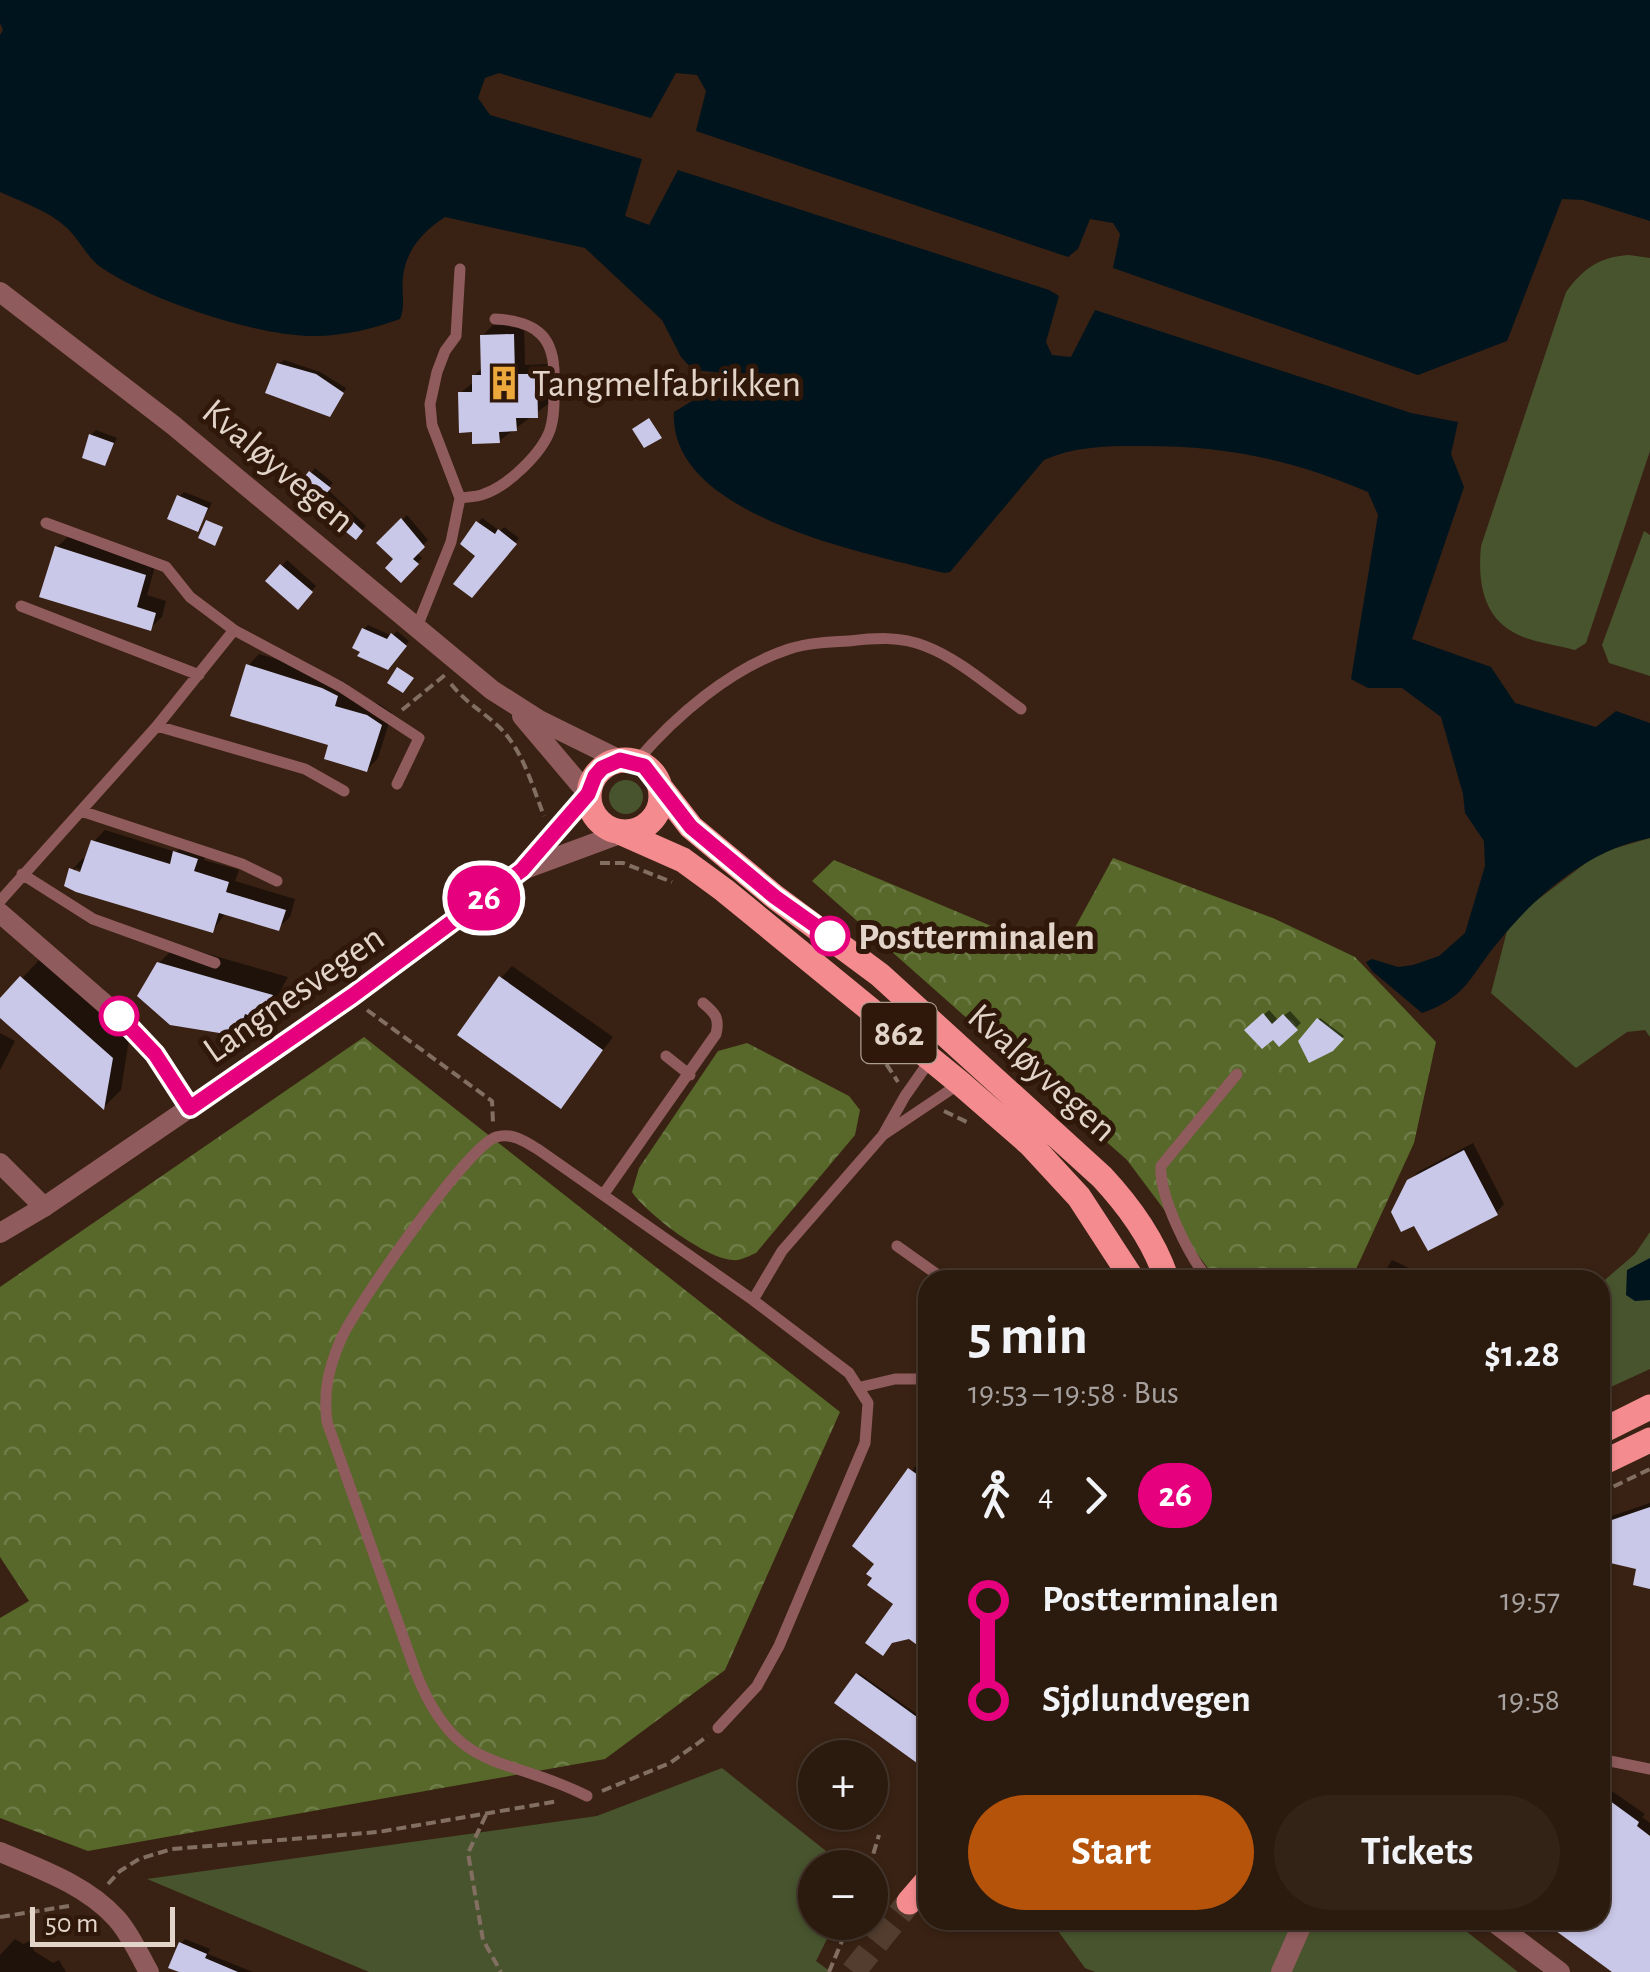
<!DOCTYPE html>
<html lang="en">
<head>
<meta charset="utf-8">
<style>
	body { margin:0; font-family:"Alegreya Sans",sans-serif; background:#332317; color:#f1f3f6; height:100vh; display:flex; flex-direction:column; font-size:38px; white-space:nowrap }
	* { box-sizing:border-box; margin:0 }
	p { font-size:32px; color:#a6a19e }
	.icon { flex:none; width:55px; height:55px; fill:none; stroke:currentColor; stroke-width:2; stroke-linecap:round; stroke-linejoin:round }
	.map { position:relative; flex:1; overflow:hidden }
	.panel { position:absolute; left:918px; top:1270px; width:692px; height:660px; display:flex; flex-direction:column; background:#2b1a0e; border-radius:30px; box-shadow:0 2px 8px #0004,0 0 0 2px #47382e }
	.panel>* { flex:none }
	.badge { padding:0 20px; border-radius:32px; font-size:35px; line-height:65px }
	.buttons { position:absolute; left:798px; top:1740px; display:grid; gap:20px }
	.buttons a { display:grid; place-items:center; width:90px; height:90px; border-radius:50%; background:#2b1a0e; box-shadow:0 2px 8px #0004,0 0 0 2px #47382e; font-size:50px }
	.scale { position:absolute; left:30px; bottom:25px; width:145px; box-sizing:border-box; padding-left:10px; border:5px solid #e3d4ca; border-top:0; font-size:28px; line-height:35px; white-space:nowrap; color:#e3d4ca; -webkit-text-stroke:8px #2f1809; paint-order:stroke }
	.map>.badge { position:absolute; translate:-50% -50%; box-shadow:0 0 0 5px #fff }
	.legs { display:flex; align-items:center; gap:15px; height:110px; padding:0 50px; font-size:32px }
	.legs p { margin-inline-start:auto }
	.overview { display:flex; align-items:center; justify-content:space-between; height:170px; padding:0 50px }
	h1 { font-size:55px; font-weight:700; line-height:75px }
	.action { display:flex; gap:20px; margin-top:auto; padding:20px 50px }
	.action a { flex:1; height:115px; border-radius:60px; background:#b45309; color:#fff; font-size:40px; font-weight:700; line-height:115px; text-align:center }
	.action a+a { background:#332317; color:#f1f3f6 }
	ul { padding:0 50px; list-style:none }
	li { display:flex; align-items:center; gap:35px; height:100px; font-size:38px }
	li i { display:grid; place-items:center; width:15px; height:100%; margin:0 12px; background:currentColor }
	li i::after { content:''; width:25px; height:25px; margin:-12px; border:8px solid; border-radius:50%; background:#2b1a0e }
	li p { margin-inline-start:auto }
	li:first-child i { background:linear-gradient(#0000 50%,currentColor 0) }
	li:last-child i { background:linear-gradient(currentColor 50%,#0000 0) }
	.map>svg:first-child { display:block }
	.green { fill:#48542e }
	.forest { fill:url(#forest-crowns) }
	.water { fill:#00141e }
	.shadow { fill:#0007; fill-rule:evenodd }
	.building { fill:#cac8e8 }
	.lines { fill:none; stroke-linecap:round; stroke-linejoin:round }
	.primary-tunnel { stroke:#523d2e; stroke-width:25; stroke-dasharray:25 12; stroke-linecap:butt }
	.path { stroke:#826f62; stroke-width:4; stroke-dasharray:10 5; stroke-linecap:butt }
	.service { stroke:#8f5b5c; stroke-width:11 }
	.minor { stroke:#8f5b5c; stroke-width:20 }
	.tertiary { stroke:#8f5b5c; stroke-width:20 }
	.primary { stroke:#f48c8f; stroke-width:25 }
	.line-1-casing { stroke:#fff; stroke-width:22 }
	.line-1 { stroke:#e6007e; stroke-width:15 }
	.stop-1-dot { fill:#fff; stroke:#e6007e; stroke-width:5 }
	.labels { text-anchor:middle; stroke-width:10; stroke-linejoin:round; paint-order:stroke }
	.shield { fill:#2f1809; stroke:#ad9c90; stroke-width:2.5 }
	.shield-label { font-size:35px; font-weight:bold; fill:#e3d4ca }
	.poi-label { font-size:38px; fill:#e3d4ca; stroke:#2f1809; text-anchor:start }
	.street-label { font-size:38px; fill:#e3d4ca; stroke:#2f1809 }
	.stop-label { font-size:38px; font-weight:bold; fill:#e3d4ca; stroke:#2f1809; text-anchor:start }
</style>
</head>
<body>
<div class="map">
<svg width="1650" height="1972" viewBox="0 0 1650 1972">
	<defs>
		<pattern id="forest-crowns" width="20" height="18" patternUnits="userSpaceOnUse" patternTransform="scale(2.5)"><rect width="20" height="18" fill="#57682a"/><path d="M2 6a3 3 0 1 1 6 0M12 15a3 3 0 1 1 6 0" fill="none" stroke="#6f7d48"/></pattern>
	</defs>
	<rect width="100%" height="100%" fill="#392213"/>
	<path class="green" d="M1629 255 1650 258V451L1586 643 1575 650C1556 645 1529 642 1513 632 1481 614 1478 577 1481 546L1566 292C1584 268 1599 257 1629 255Z
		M1644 531 1650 535V676L1609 663 1602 645Z
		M609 797a17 17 0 1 1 34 0a17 17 0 1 1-34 0Z
		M1650 838V1037L1645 1030 1627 1032 1576 1068 1491 993 1507 931 1528 907 1599 853Z
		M1650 1232V1369L1600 1392V1284L1635 1254Z
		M722 1768 846 1867 815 1868V1922L835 1923 816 1961 831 1972H369L147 1879 597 1816Z
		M1050 1920H1452L1518 1972H1095L1085 1968Z"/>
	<path class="forest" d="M1113 858 1273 918 1355 957 1436 1042 1414 1143 1351 1280 1216 1279 1127 1160 812 881 834 860 1060 955Z
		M364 1037 840 1412 725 1670 605 1759 88 1851 0 1818V1618L29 1601 0 1557V1287Z
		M747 1043 849 1096 860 1110 855 1135 756 1253C749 1256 740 1261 733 1260 706 1259 647 1214 632 1192L639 1168 718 1051Z"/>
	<path class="water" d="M0 0H1650V221L1583 200 1562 199 1507 341 1418 375 1113 268 1120 234 1113 223 1090 219 1078 249 1068 257 696 131 706 91 697 75 676 73 651 118 499 73 485 78 478 98 490 115 642 159 625 216 649 225 678 170 1049 290 1059 296 1046 342 1052 355 1071 357 1095 310 1411 413 1458 422 1451 454 1464 487 1412 639 1491 667 1515 703 1596 727 1616 711 1650 723V838C1590 849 1537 894 1499 941 1470 975 1468 997 1422 1013L1372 971 1366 962 1372 959 1398 967 1413 965 1439 956 1465 933 1485 866 1484 841 1465 813 1463 794 1441 717 1402 688H1368L1351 679 1378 515 1368 492C1288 458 1222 445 1135 446 1104 446 1073 447 1044 460L950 572 944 573C868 553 668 517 674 412L720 384 723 373 693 370 681 357 662 320 585 248 445 217C423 231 406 250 403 277 401 292 406 305 400 319 372 329 347 335 318 336 261 338 149 300 102 268 87 258 80 240 67 228 49 211 22 202 0 192V35L3 30 0 23Z
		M1650 1258V1300L1635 1301 1626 1295 1627 1270Z"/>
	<path class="shadow" d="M524 324 525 365 547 364 548 404 499 441 460 393 474 382V376L483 367 482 336 493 325Z
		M284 360 320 372 346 388 334 409 279 364Z
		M96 430 117 438 105 463 91 435Z
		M315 468 333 483 327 489 366 526 356 536 297 490Z
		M184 492 212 503 198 529 179 497Z
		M407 515 428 540 416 552 422 558 401 580 396 559 380 543Z
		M482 518 500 531 504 527 519 538 475 591 478 555 463 542Z
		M69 536 156 563 147 595 166 601 162 617 150 628 57 547Z
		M287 560 316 586 298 606 269 581Z
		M368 625 392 636 397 631 409 641 392 663 364 629Z
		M259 654 334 677 348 684 345 694 379 704 392 713 378 758 367 770 331 744 248 666Z
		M105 830 176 852 187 841 207 848 204 860 239 870 235 881 295 899 290 917 278 928 226 912 213 931 67 885 72 870 83 858 87 860 93 842ZM75 868 93 873 91 878 75 873Z
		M177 945 288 977 276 999 237 1033 159 963Z
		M39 960 129 1039 121 1090 104 1107 0 1015V1002Z
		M512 966 613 1037 561 1106 501 978Z
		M1269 1010 1278 1020 1290 1011 1301 1023 1279 1043 1273 1036 1248 1030Z
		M1320 1018 1344 1036 1332 1049 1301 1041Z
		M0 1033 15 1041 0 1070Z
		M1473 1143 1504 1204 1496 1213 1409 1181 1418 1172Z
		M1392 1260 1409 1268 1404 1280H1380Z
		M922 1458 928 1462V1650L909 1636 895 1640 883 1653 896 1603 877 1563 855 1545Z
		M1650 1503V1586L1638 1567 1600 1550V1520Z
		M859 1673 928 1722V1768L837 1702Z
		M1600 1783 1645 1814 1642 1817 1650 1823V1972H1616L1546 1920H1600Z
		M15 1939 23 1944 30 1941 34 1951 53 1963 59 1960 66 1972H0V1955Z
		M185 1939 210 1949 208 1954 253 1972H180L181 1944Z"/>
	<path class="building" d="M514 334 515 374H537L538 418H516L517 431 499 432 500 443 472 444V432L459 433 458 392H472V375H481L480 335Z
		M277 363 316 374 344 393 330 417 265 393Z
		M649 418 662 438 644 448 632 429Z
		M89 434 114 443 105 466 82 458Z
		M309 471 331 488 325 495 363 531 356 540 294 490Z
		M177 495 208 508 198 532 167 519Z
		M401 518 425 547 413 559 419 564 401 583 385 568 393 559 376 543Z
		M206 520 223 527 215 546 198 538Z
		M476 521 495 534 498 529 517 544 472 598 453 584 475 556 460 544Z
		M55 546 146 575 137 607 156 613 151 631 39 597Z
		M280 564 313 592 298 610 265 581Z
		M362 628 387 639 391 633 407 646 388 670 357 656 360 652 352 648Z
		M246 664 322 688 338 696 335 706 367 715 382 725 367 772 324 759 328 745 230 716Z
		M397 667 414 678 403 693 387 683Z
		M91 840 170 864 173 851 198 859 194 871 229 882 226 892 286 910 279 931 219 913 213 933 76 892 64 886 69 868 80 872Z
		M157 962 216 979 273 995 259 1019 245 1014 238 1036 170 1025 137 996Z
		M20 976 113 1058 104 1110 0 1018V998Z
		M499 976 603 1050 561 1109 457 1035Z
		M1263 1013 1272 1024 1283 1014 1298 1030 1279 1047 1273 1040 1262 1049 1244 1030Z
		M1317 1018 1344 1039 1333 1051 1309 1063 1298 1041Z
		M1464 1150 1498 1215 1428 1251 1414 1226 1401 1232 1391 1212 1407 1180Z
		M908 1468 928 1482V1653L909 1639 892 1643 883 1656 865 1643 893 1604 867 1585 872 1578 866 1574 874 1564 852 1546Z
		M1650 1507V1589L1633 1585 1636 1569 1606 1562 1600 1552V1524Z
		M856 1673 928 1725V1771L834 1703Z
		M1606 1798 1639 1822 1637 1826 1650 1836V1972H1612L1541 1920H1600V1807Z
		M179 1942 207 1954 205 1958 238 1972H179L168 1968Z"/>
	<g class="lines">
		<path class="primary-tunnel" d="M853 1972 909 1902"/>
		<path class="path" d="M451 684C469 706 486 713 503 731 524 754 533 788 544 816
			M402 710 445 675
			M600 863H623L672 882
			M367 1010 492 1101 493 1122
			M870 1039 898 1082
			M944 1111 971 1124
			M1600 1493 1650 1469
			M602 1791 670 1763 708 1736
			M486 1815 468 1853 483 1940 501 1972
			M869 1868 879 1835
			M108 1884 120 1871 139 1859 172 1849 378 1832 559 1801
			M0 1917 69 1906
			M829 1972 850 1922"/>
		<path class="service" d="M460 498C468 497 477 497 484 494 508 486 542 453 550 430 555 415 554 398 554 382 556 339 539 321 495 319
			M46 523 166 567 190 597 234 630 341 687 419 738 397 784
			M21 606 199 675
			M417 627 451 542 460 498 432 425 430 404 437 372 445 351 456 336 460 269
			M157 726 305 769 344 791
			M636 762C675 716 731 668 789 649 808 643 829 642 849 641 875 638 900 636 925 646 959 659 990 687 1021 709
			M81 811 242 864 277 881
			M22 874 93 919 215 963
			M0 901 157 726 234 630
			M666 1056 690 1075
			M883 1135 959 1084
			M603 1195 716 1034C720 1018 715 1013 703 1003
			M897 1246 945 1280
			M1209 1280C1189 1257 1159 1196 1161 1166L1237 1074
			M753 1300 782 1251 883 1135 905 1096 931 1059
			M861 1387 895 1379H928
			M1600 1759 1650 1769
			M587 1796C504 1754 457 1776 416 1673L327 1422C323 1391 329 1367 341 1339 355 1307 468 1146 496 1137 512 1132 526 1142 539 1150L753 1300 849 1373 868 1403 865 1443 779 1646 757 1686 718 1728"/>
		<path class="minor" d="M0 913 128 1024 155 1054 190 1107
			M0 1163 44 1207
			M0 1852C40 1869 86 1885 116 1918 130 1933 139 1955 149 1972
			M1491 1920 1560 1972
			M1281 1972 1304 1920"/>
		<path class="tertiary" d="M0 292 173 425 492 690 539 720 620 760
			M522 716 588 794 526 864
			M0 1233 44 1207 352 997 522 870 622 833"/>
		<path class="primary" d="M589 796a36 36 0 1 1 72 0a36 36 0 1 1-72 0Z
			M660 787 691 827 775 897 880 975 1102 1177C1130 1207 1154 1240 1167 1280
			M622 833 683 860 724 890 960 1083 1030 1144 1079 1197 1133 1280
			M1600 1432 1650 1407
			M1600 1464 1650 1440
			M909 1902 928 1880"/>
	</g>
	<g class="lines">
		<g class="line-1-casing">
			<path id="line-1" d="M119 1016 155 1054 190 1108 352 996 522 870 588 794 595 776 602 768 620 760 644 766 691 827 775 897 830 936"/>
		</g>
		<use href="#line-1" class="line-1"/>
	</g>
	<defs>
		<g id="building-bare" transform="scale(2.7)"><path d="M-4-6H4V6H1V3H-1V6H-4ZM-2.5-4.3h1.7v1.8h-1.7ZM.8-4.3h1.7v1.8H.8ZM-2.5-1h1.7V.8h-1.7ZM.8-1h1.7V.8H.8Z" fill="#eda83c" stroke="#2f1809" stroke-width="2.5" paint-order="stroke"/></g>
	</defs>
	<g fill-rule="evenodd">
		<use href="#building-bare" x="504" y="383"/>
	</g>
	<g class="stop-1-dot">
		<circle cx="830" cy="936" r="18"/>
		<circle cx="119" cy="1016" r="18"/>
	</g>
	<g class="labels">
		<rect class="shield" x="861.5" y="1003" width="75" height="60" rx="8"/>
		<g class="shield-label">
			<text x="899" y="1045">862</text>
		</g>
		<g class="poi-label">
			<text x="532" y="396">Tangmelfabrikken</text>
		</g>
		<g class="street-label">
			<text transform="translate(279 465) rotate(40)" y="13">Kvaløyvegen</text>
			<text transform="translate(293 993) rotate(-35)" y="13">Langnesvegen</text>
			<text transform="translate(1043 1072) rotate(42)" y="13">Kvaløyvegen</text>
		</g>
		<g class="stop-label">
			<text x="858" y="949">Postterminalen</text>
		</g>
	</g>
</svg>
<div class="buttons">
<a>+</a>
<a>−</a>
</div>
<div class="scale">50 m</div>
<b class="badge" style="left:484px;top:898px;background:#e6007e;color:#fff">26</b>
<section class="panel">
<div class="overview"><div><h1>5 min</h1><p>19:53 – 19:58 · Bus</p></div><b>$1.28</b></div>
<div class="legs"><svg class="icon" aria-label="walk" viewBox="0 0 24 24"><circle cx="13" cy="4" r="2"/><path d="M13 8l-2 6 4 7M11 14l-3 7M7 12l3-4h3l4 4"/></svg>4<svg class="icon" aria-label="forward" viewBox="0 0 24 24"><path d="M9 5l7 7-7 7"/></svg><b class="badge" style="background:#e6007e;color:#fff">26</b></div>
<ul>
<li><i style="color:#e6007e"></i><b>Postterminalen</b><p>19:57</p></li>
<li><i style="color:#e6007e"></i><b>Sjølundvegen</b><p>19:58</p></li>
</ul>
<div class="action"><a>Start</a><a>Tickets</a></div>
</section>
</div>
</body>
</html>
